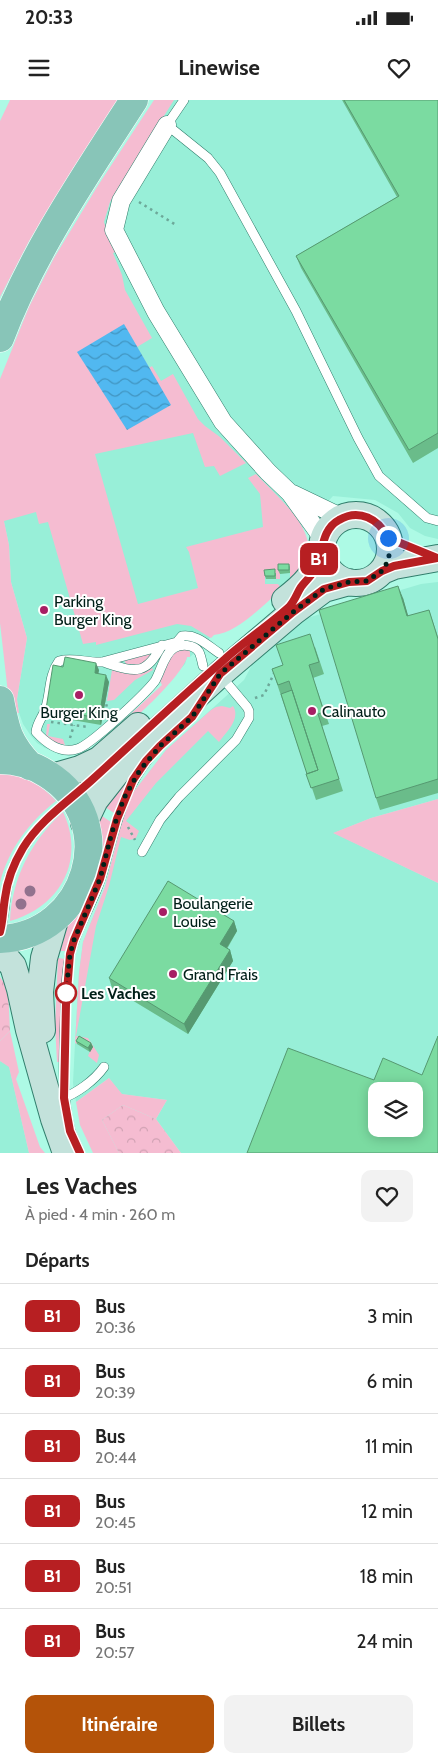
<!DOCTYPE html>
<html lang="fr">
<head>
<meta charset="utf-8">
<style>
	body { margin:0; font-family:Cabin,sans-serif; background:#f2f2f2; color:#222; height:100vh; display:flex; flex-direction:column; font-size:19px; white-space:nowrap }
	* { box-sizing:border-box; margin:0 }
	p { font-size:16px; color:#767676 }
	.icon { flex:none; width:28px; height:28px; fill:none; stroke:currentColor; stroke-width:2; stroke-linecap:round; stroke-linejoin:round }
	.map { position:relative; height:1053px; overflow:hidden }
	.sheet { display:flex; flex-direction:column; background:#fff; flex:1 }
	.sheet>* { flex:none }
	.badge { padding:0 10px; border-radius:8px; font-size:18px; line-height:32px }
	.controls { position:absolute; left:368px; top:982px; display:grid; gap:10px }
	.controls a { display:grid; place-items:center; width:55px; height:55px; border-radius:10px; background:#fff; box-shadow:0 2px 12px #0003; font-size:25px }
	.you { position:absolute; width:25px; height:25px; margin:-12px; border:4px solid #fff; border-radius:50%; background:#1a73e8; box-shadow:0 0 0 8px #1a73e833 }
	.map>.badge { position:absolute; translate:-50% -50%; box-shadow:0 0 0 2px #fff }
	h2 { padding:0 25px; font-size:19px; line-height:45px }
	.round { display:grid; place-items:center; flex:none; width:52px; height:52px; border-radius:10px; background:#f2f2f2 }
	.head { display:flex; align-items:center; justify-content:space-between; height:85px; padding:0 25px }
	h1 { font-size:24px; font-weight:800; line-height:38px }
	.primary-button { display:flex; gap:10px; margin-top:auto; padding:10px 25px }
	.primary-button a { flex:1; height:58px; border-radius:10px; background:#b45309; color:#fff; font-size:20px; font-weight:800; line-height:58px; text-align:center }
	.primary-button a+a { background:#f2f2f2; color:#222 }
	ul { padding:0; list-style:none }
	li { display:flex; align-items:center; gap:15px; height:65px; padding:0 25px; border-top:1px solid #e0e0e0 }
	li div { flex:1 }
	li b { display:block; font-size:19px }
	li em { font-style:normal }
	li .badge { min-width:55px; font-weight:700; text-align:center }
	.status { display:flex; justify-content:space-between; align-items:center; height:35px; padding:0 25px; background:#fff; direction:ltr }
	.status svg { height:14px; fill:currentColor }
	header { display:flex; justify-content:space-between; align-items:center; height:65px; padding:0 25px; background:#fff; font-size:22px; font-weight:800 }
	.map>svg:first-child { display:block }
	.built { fill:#98efd8; fill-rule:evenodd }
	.grass { fill:#f5bcd1 }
	.forest { fill:url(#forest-crowns) }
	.water { fill:url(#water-waves) }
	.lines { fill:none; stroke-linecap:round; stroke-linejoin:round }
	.lane-casing { stroke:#317e6c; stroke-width:10 }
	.street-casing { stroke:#317e6c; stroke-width:19 }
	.secondary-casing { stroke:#317e6c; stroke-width:28 }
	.primary-casing { stroke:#fff; stroke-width:29 }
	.path { stroke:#6da899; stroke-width:2.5; stroke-dasharray:2.5 4; stroke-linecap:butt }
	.lane { stroke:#fff; stroke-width:9 }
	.street { stroke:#fff; stroke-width:18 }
	.secondary { stroke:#c3e2db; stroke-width:26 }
	.primary { stroke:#88c5b8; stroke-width:28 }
	.tree { fill:#92728e }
	.wall { fill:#6abc8a }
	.shaded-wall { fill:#569971 }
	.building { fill:#7bdba1; stroke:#569971; fill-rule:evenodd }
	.line-casing { stroke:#fff; stroke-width:11 }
	.line { stroke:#b71f22; stroke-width:8 }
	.walk { stroke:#001f18; stroke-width:5; stroke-dasharray:0 9 }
	.poi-dot { fill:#a71e64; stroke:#fff; stroke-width:2 }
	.stop-dot { fill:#fff; stroke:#b71f22; stroke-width:2.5 }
	.labels { text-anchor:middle; stroke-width:4; stroke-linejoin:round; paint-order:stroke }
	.poi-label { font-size:16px; fill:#001f18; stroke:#fff; text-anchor:start }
	.stop-label { font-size:16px; font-weight:bold; fill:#001f18; stroke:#fff; text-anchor:start }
</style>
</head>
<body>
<div class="status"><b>20:33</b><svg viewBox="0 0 49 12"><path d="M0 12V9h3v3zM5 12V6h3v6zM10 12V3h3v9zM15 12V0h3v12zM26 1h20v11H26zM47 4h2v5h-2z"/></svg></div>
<header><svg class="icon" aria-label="menu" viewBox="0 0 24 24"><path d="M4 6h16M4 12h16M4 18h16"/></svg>Linewise<svg class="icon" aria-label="heart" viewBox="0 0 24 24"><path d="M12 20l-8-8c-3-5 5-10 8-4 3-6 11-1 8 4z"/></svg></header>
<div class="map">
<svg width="438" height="1053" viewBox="0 0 438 1053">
	<defs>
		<pattern id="forest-crowns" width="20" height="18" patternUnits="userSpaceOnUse" patternTransform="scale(1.25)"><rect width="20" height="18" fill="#f5bcd1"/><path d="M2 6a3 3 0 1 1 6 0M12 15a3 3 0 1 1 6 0" fill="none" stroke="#d0a1b3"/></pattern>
		<pattern id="water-waves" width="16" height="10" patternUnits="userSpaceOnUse" patternTransform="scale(1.25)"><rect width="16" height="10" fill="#51b8f0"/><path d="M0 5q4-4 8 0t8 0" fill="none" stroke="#4195c1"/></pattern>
	</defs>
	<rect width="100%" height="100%" fill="#adfae5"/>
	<path class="built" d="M172 0H438V439L425 436 410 428 398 413 375 400 333 396 300 431 290 483 216 532 190 557H187L185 564 164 586 159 581 94 644 79 653 70 656 45 648 37 643 31 636 23 624 19 613 17 599 27 538 11 482 9 445 3 417 73 152Z
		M438 482V699L371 718 334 733 438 783V1053H181L156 1019 167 1000 121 994 109 978 76 1002 73 983 75 943 79 873 83 842 105 787 121 726 132 694 166 650 244 580 253 563 297 521 421 484ZM376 991H414V1029H376Z
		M0 961 9 966 29 1053H0Z"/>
	<path class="grass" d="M10 0H118L72 70 29 141 0 197V21Z
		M154 0H174L110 102 104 122 109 137 116 152 113 153 122 175 125 190 152 238 137 247 124 225 171 305 149 268 152 266 161 281 173 274 198 319 205 326 220 337 246 363 220 376 214 366 205 367 193 333 95 354 138 504 198 488 189 452 186 447 263 427 260 394 248 378 256 374C276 396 322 431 305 465 301 471 295 477 290 483V473L280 468V479H276V473H265V484H278L282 489C264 504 238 533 214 535L211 538 191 526 177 524 96 545V542L83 544 48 422 39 424 36 412 4 421 9 445 11 482 27 538 17 599 19 613H15L10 611 0 523V279L29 207 54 158 97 87Z
		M179 549H188L190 552V557H187C183 576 125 629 107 641 99 647 89 651 80 656L95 647 162 585 160 581 171 556Z
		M151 553V558L140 565 126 564 124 560Z
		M152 568 153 570 135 580 114 600 107 601 112 570 140 574Z
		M222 606 230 608 233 606C241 619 227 631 219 642L208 631 156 683 126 721 139 731 136 738 130 740 121 737 109 786 96 826 76 936 88 938 99 955 97 963 88 956 92 947 80 939 77 944 75 943 79 873 83 842 105 787 121 726 132 694 166 650 211 610 216 607Z
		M47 624H50L48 636 63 639 65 645 53 642 46 636Z
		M138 665 125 686 114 713 102 705Z
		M0 673C22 674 42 685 56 701 29 722 8 750 0 783Z
		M438 699V783L333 733 371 718Z
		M63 712C86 760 60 807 10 821 12 778 31 741 63 712Z
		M99 714 111 722 96 778 71 836 67 851H58Z
		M58 858 65 859 60 962H57L55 925Z
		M10 931 19 972 16 979 40 1047 45 1053H29L9 967 0 961V941Z
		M109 978 122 994 167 1000 156 1019 123 1005 102 1020 119 1053H93L80 1025 76 1002Z"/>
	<path class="forest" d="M0 877 8 889 10 931 0 941Z
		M123 1005 156 1019 181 1053H119L102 1020Z"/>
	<path class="water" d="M124 224 171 305 127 330 77 252Z"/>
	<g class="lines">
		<g class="lane-casing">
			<path id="lane" d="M184 0 167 25 208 58 220 73 296 211 358 338 379 376 427 418 438 421
				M103 562C135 572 145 577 162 545
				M203 566C202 562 201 556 199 552 194 544 181 544 174 548 164 554 161 571 155 581 145 594 91 645 77 649 61 654 46 643 36 632 37 623 42 618 45 610 51 594 48 576 59 561 73 557 87 563 102 562L177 542 182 536C197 534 207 545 219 553
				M142 752 160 720 179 697 236 640 249 618V611L247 607 221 576
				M0 832C6 813 4 794 10 775 26 728 70 700 105 668
				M61 999C77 993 94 981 104 967
				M80 1053C77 1045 72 1037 70 1029 61 991 64 953 65 915 66 895 65 872 71 851 78 826 93 803 101 778 117 724 122 681 166 640"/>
		</g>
		<g class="street-casing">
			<path id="street" d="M167 25 121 101 114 130 156 212 223 322 268 372 290 393 324 440
				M293 394 343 418"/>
		</g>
		<g class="secondary-casing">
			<path id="secondary" d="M322 449a34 34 0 1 1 68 0a34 34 0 1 1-68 0Z
				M382 471 394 466 438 458
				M285 500C307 483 313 476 323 450
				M52 677 80 669 99 660 138 626
				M84 723 95 700 128 658 220 574 293 512 324 489 349 482
				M0 851 13 866 20 889 29 930 54 1019 66 1053
				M42 930 40 892 44 858 55 820"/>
		</g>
		<g class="primary-casing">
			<path id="primary" d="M0 238C32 153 85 76 134 0
				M0 600C6 631 8 642 30 666
				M0 660C17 660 33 665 47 674 123 721 87 836 0 839"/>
		</g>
		<path class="path" d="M139 102 176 125
			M255 598 264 595 275 571
			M105 613 107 603
			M51 622 88 627
			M70 638 74 625
			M128 727 135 740"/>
		<use href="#lane" class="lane"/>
		<use href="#street" class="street"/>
		<use href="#secondary" class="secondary"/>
		<use href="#primary" class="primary"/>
	</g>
	<g class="tree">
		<circle cx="30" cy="791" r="5.5"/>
		<circle cx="21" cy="804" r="5.5"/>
	</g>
	<path class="wall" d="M342 0H438V348L413 363 301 168 296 156 397 97Z
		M289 464 290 467V473L280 474 278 470Z
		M276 473V479H266L265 476Z
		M403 498 408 516 429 510 438 537V693L380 710 376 698Z
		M315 547 324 574 313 578 329 624 322 626 343 691 316 700 272 569 283 565Z
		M63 567 99 570 98 574 109 582 101 625 49 616 46 609Z
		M234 821 237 831 227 849 230 850 233 861 188 934 112 888 109 878Z
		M76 941 91 943 93 947 90 952 77 944Z"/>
	<path class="shaded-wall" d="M398 486 403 498 412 529 407 516Z
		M96 563 99 570 97 580 95 573Z
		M106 575 109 582 101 625 99 618Z
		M234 821 237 831 223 854 220 844Z
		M230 850 233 861 188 934 184 924Z
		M91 943 93 947 90 952 88 948Z"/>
	<path class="building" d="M344 0H438V333L409 350 296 156 399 96Z
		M278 464H289V470H278Z
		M275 469V476H265L264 470Z
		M398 486 407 516 429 510 438 539V679L376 698 319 510Z
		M310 534 319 562 309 565 324 612 318 614 339 679 311 688 306 674 318 670 289 581 278 585 272 569 283 565 276 545Z
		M65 557 96 563 95 573 106 575 99 618 46 609 53 565 63 567Z
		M292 590 318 670 307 674 281 594Z
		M168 781 234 821 220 844 230 850 184 924 109 878Z
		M79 936 91 943 88 948 76 941Z
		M438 936V1053H247L288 948 374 980 383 958 422 975ZM376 991H414V1029H376Z"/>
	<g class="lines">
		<g class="line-casing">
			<path id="line" d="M0 832C3 821 3 809 5 798 7 781 14 763 23 748 40 720 69 701 93 679 137 639 180 598 225 559 245 541 269 525 289 507 295 501 297 493 301 487 306 480 313 475 317 466 323 450 322 429 339 420 359 408 379 419 388 438L437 458 394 466 382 471 367 481 349 482 324 489 293 512 220 574 192 617 160 646 146 661 133 680 117 719 100 779 74 840 70 854 66 904 64 998 70 1031 80 1053"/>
		</g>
		<use href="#line" class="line"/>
		<path class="walk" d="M66 893 70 854 74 840 100 779 112 732 124 698 140 670 160 646 192 617 220 574 293 512 324 489 349 482 367 481 382 471 388 461 390 450 388 438"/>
	</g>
	<g class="poi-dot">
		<circle cx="44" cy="510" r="5"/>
		<circle cx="79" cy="595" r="5"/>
		<circle cx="312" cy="611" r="5"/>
		<circle cx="163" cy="812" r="5"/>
		<circle cx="173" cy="874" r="5"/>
	</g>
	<circle class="stop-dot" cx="66" cy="893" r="10"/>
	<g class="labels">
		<g class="poi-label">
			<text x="54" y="507">Parking<tspan x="54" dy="18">Burger King</tspan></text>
			<text x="322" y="617">Calinauto</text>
			<text x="79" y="618" text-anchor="middle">Burger King</text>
			<text x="173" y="809">Boulangerie<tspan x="173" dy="18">Louise</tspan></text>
			<text x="183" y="880">Grand Frais</text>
		</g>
		<g class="stop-label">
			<text x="81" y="899">Les Vaches</text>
		</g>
	</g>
</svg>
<div class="controls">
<a><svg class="icon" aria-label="layers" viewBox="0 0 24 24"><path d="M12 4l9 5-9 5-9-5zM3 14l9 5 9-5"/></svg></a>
</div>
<div class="you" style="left:388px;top:438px"></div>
<b class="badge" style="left:319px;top:459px;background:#b71f22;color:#fff">B1</b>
</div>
<section class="sheet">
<div class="head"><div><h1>Les Vaches</h1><p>À pied · 4 min · 260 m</p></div><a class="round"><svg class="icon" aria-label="heart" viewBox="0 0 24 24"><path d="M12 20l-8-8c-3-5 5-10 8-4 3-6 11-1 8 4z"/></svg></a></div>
<h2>Départs</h2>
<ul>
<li><span class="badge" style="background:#b71f22;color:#fff">B1</span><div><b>Bus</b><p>20:36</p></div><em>3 min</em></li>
<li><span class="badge" style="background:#b71f22;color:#fff">B1</span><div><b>Bus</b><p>20:39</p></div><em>6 min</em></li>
<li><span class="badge" style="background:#b71f22;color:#fff">B1</span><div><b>Bus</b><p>20:44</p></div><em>11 min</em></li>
<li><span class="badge" style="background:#b71f22;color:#fff">B1</span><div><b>Bus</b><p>20:45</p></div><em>12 min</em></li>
<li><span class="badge" style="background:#b71f22;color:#fff">B1</span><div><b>Bus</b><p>20:51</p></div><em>18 min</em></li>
<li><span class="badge" style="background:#b71f22;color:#fff">B1</span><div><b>Bus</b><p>20:57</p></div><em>24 min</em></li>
</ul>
<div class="primary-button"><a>Itinéraire</a><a>Billets</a></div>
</section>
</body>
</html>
